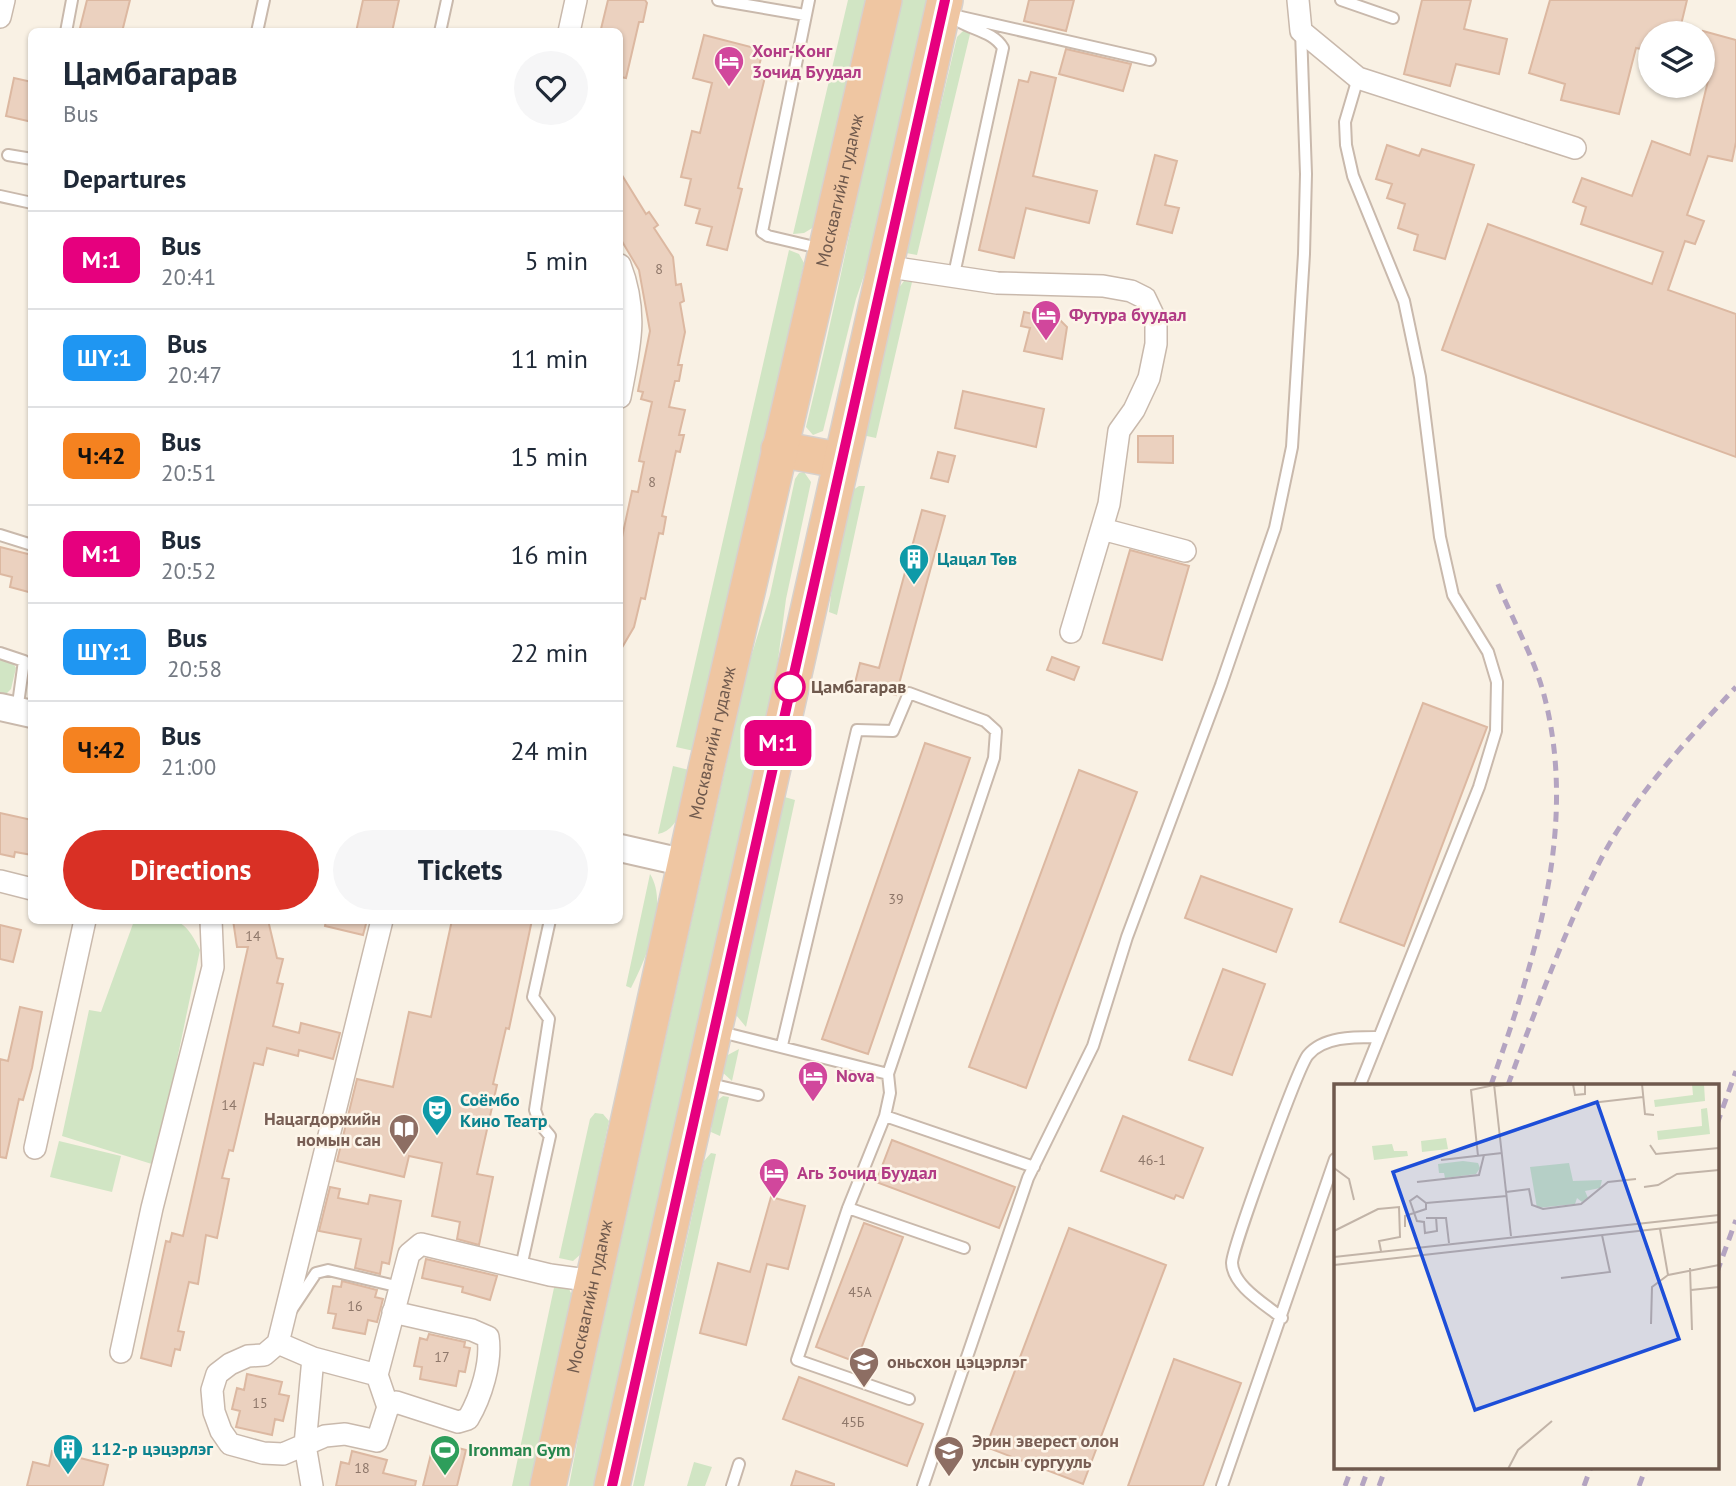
<!DOCTYPE html>
<html lang="en">
<head>
<meta charset="utf-8">
<style>
	body { margin:0; font-family:"PT Sans",sans-serif; background:#f6f6f7; color:#1f2937; height:100vh; display:flex; flex-direction:column; font-size:26px; white-space:nowrap }
	* { box-sizing:border-box; margin:0 }
	p { font-size:23px; color:#747a83 }
	.icon { flex:none; width:38px; height:38px; fill:none; stroke:currentColor; stroke-width:2; stroke-linecap:round; stroke-linejoin:round }
	.map { position:relative; flex:1; overflow:hidden }
	.sheet { position:absolute; left:28px; top:28px; width:595px; height:896px; display:flex; flex-direction:column; background:#fff; border-radius:10px; box-shadow:0 2px 5px #0004 }
	.sheet>* { flex:none }
	.badge { padding:0 14px; border-radius:10px; font-size:24px; line-height:46px }
	.fabs { position:absolute; left:1638px; top:21px; display:grid; gap:14px }
	.fabs a { display:grid; place-items:center; width:77px; height:77px; border-radius:50%; background:#fff; box-shadow:0 2px 5px #0004; font-size:35px }
	.map>.badge { position:absolute; translate:-50% -50%; box-shadow:0 0 0 4px #fff }
	h2 { padding:0 35px; font-size:26px; line-height:63px }
	.round { display:grid; place-items:center; flex:none; width:74px; height:74px; border-radius:37px; background:#f6f6f7 }
	.head { display:flex; align-items:center; justify-content:space-between; height:119px; padding:0 35px }
	h1 { font-size:33px; font-weight:700; line-height:52px }
	.primary-button { display:flex; gap:14px; margin-top:auto; padding:14px 35px }
	.primary-button a { flex:1; height:80px; border-radius:42px; background:#d93025; color:#fff; font-size:28px; font-weight:700; line-height:80px; text-align:center }
	.primary-button a+a { background:#f6f6f7; color:#1f2937 }
	ul { padding:0; list-style:none }
	li { display:flex; align-items:center; gap:21px; height:98px; padding:0 35px; border-top:2px solid #e0e1e3 }
	li div { flex:1 }
	li b { display:block; font-size:26px }
	li em { font-style:normal }
	li .badge { min-width:77px; font-weight:700; text-align:center }
	.map>svg:first-child { display:block }
	.green { fill:#d1e5c4 }
	.building { fill:#ebd1bf; stroke:#dcb8a1; stroke-width:2 }
	.lines { fill:none; stroke-linecap:round; stroke-linejoin:round }
	.service-casing { stroke:#c9b9ac; stroke-width:14 }
	.minor-casing { stroke:#c9b9ac; stroke-width:24 }
	.tertiary-casing { stroke:#c9b9ac; stroke-width:30 }
	.trunk-casing { stroke:#d7d1cd; stroke-width:38 }
	.service { stroke:#fff; stroke-width:10 }
	.minor { stroke:#fff; stroke-width:21 }
	.tertiary { stroke:#fff; stroke-width:26 }
	.trunk { stroke:#efc6a2; stroke-width:35 }
	.rail { stroke:#b4a4c1; stroke-width:5; stroke-dasharray:10 7; stroke-linecap:butt }
	.line-casing { stroke:#fff; stroke-width:16 }
	.line { stroke:#e6007e; stroke-width:10 }
	.stop-dot { fill:#fff; stroke:#e6007e; stroke-width:3.5 }
	.labels { text-anchor:middle; stroke-width:5; stroke-linejoin:round; paint-order:stroke }
	.number-label { font-size:14px; fill:#8e776a }
	.hotel-label { font-size:18px; font-weight:bold; fill:#b23c85; stroke:#fdf5e9; text-anchor:start }
	.street-label { font-size:18px; fill:#6f594d; stroke:#fdf5e9 }
	.culture-label { font-size:18px; font-weight:bold; fill:#0d838f; stroke:#fdf5e9; text-anchor:start }
	.stop-label { font-size:18px; font-weight:bold; fill:#6f594d; stroke:#fdf5e9; text-anchor:start }
	.education-label { font-size:18px; font-weight:bold; fill:#785e54; stroke:#fdf5e9; text-anchor:start }
	.leisure-label { font-size:18px; font-weight:bold; fill:#27864d; stroke:#fdf5e9; text-anchor:start }
	.inset-road { fill:none; stroke:#c2b4a8; stroke-width:2 }
	.view { fill:#1d4ed8; fill-opacity:0.15; stroke:#1d4ed8; stroke-width:3.5 }
	.inset-edge { fill:none; stroke:#6f594d; stroke-width:3.5 }
</style>
</head>
<body>
<div class="map">
<svg width="1736" height="1486" viewBox="0 0 1736 1486">
	<rect width="100%" height="100%" fill="#f9f1e4"/>
	<path class="green" d="M848 0H866L814 227 804 233 793 234Z
		M899 0H931L876 240 856 299 823 431 813 435 806 427C841 286 867 142 899 0Z
		M965 29 971 30 917 255 906 253 957 37Z
		M789 250 799 254 804 263 694 751 676 747Z
		M904 281 912 282 876 438 862 435 898 289Z
		M804 472 811 482 786 599 776 675 603 1458 593 1486H569L581 1422 747 670 770 595 795 479 799 473Z
		M859 486H865L837 615 829 612 836 555 850 492Z
		M0 660 13 663 16 668 11 689 6 694 0 692Z
		M673 766 689 770C685 791 684 829 658 834Z
		M781 796 795 800 746 1027 736 1015V1005Z
		M650 874C669 904 646 959 631 988L626 986Z
		M134 921C173 921 181 911 200 950L155 1165 62 1136 89 1010 101 1012Z
		M739 1049 732 1081 721 1071 724 1057Z
		M723 1096 729 1097 720 1136 711 1132 714 1103Z
		M595 1113 603 1114 609 1121 581 1254 573 1261 559 1258 590 1119Z
		M59 1141 121 1156 112 1192 50 1177Z
		M711 1153 716 1154 644 1486H633L704 1161Z
		M555 1283 567 1285 572 1295 530 1486H512Z
		M694 1462 712 1467 705 1486H687Z"/>
	<path class="building" d="M87 0H130L122 32H79Z
		M363 0H399L392 32H356Z
		M608 0H645L647 3 643 22H639L626 78 620 77V32L601 29Z
		M1029 0H1074L1066 31 1024 21Z
		M1422 0H1471L1464 29 1507 39 1499 74 1456 64 1450 86 1404 74Z
		M1550 0H1687L1679 33H1650V51L1636 48 1619 114 1561 100 1565 84 1529 73Z
		M1703 31 1736 40V142L1732 161 1708 156 1687 215 1704 221 1695 244 1685 241 1668 290 1736 314V457L1442 350 1488 224 1652 284 1663 252 1581 224 1586 207 1573 202 1582 178 1632 196 1652 141 1690 155 1708 81 1703 80Z
		M704 35 755 48 761 58 757 75 765 77 738 188 742 189 727 250 707 245 712 227 696 223 700 209 685 205 691 179 681 177 692 131 700 133 712 83 693 78Z
		M1066 49 1131 64 1123 91 1059 74Z
		M1031 72 1056 78 1033 176 1097 191 1089 223 1026 208 1014 258 979 250 1019 80 1028 82Z
		M14 78 32 82V122L6 116Z
		M1387 145 1419 156 1422 149 1474 165 1445 259 1414 250 1418 235 1398 228 1405 204 1387 198 1392 184 1376 179Z
		M1155 155 1177 161 1165 205 1179 208 1172 233 1137 224Z
		M620 172 646 214 649 212 658 225 654 228 673 257 676 285 681 284 684 301 680 303 685 332 678 365H682L679 381H675L669 407 685 410 679 435H684L680 452 676 451 662 516 666 517 663 534 659 533 645 599 641 598 634 627 620 651 621 542 632 491 638 492 644 462 639 461 652 402 641 399 643 392 638 391 650 331 639 270 620 238Z
		M1044 310 1057 313 1056 316 1067 327 1062 359 1024 351 1030 328 1021 326 1024 312 1042 316Z
		M963 391 1044 409 1036 447 955 428Z
		M1138 436H1173V463L1138 462Z
		M938 452 955 456 948 482 931 478Z
		M922 510 945 516 896 695 855 683 860 663 879 668Z
		M0 547 32 555V593L10 587 12 577 0 574Z
		M1130 550 1189 566 1162 660 1103 643Z
		M1052 657 1079 667 1074 680 1047 670Z
		M1423 703 1487 727 1404 946 1340 922Z
		M925 743 970 758 868 1054 822 1039Z
		M1079 770 1137 792 1026 1088 969 1067Z
		M0 813 32 820V855L15 852 14 857 0 854Z
		M1201 876 1292 909 1276 952 1185 918Z
		M233 920H268L277 958 283 959 277 983 283 984 273 1026 299 1033 301 1023 340 1033 333 1059 299 1050 298 1056 267 1048 263 1065 254 1063 233 1151 229 1150 222 1178 229 1179 217 1238 206 1235 198 1284 189 1282 178 1331 184 1332 180 1350 175 1349 171 1366 141 1358 166 1241 170 1242 172 1233 183 1236 248 947H237Z
		M326 920H367L363 935 325 926Z
		M452 920H532L509 1029 506 1028 493 1084 497 1085 477 1174 493 1177 479 1245 457 1239 460 1222 432 1216 442 1163 409 1156 404 1177 337 1161 357 1079 393 1087 409 1012 431 1017Z
		M0 925 21 930 13 962 0 959Z
		M1223 969 1265 984 1232 1075 1189 1060Z
		M20 1007 42 1012 32 1068 23 1100 19 1099 6 1158 0 1157V1059L8 1061Z
		M1123 1116 1203 1148 1183 1198 1176 1195 1174 1199 1101 1171Z
		M892 1140 1015 1187 999 1228 876 1182Z
		M330 1187 340 1189 338 1198 368 1204 370 1195 401 1201 389 1264 382 1262 380 1274 355 1268 361 1239 319 1231Z
		M771 1197 805 1206 788 1269 767 1264 746 1345 700 1333 718 1263 750 1272Z
		M864 1223 903 1237 856 1362 816 1347Z
		M1069 1228 1166 1265 1083 1484 986 1447Z
		M426 1259 497 1276 490 1300 462 1292 463 1287 422 1278Z
		M342 1281 377 1290 375 1297 383 1299 377 1322 368 1320 365 1334 333 1328 336 1314 328 1313 333 1286 341 1287Z
		M429 1334 465 1342 464 1347 470 1348 465 1372 459 1371 456 1386 420 1379 422 1367 414 1366 420 1338 427 1340Z
		M1174 1359 1241 1383 1203 1486H1128Z
		M247 1374 282 1382 279 1394 289 1396 283 1421 275 1419 272 1435 236 1427 240 1411 232 1409 237 1388 244 1390Z
		M799 1377 923 1424 907 1466 783 1419Z
		M434 1442 466 1450 457 1486H423Z
		M52 1451 108 1465 103 1486H27L33 1462 49 1466Z
		M352 1451 387 1460 383 1473 416 1481 415 1486H336L341 1462 349 1464Z
		M796 1471 834 1484V1486H791Z"/>
	<g class="lines">
		<g class="service-casing">
			<path id="service" d="M718 0 805 15
				M809 0 762 232 768 236 823 249
				M1341 0 1393 18
				M948 14 1150 60
				M949 14C965 30 992 29 1003 48L953 279
				M66 32 72 0
				M257 32 264 0
				M440 32 447 0
				M1358 78 1345 122 1346 145 1353 176 1404 301 1420 377 1440 537 1453 595 1488 652 1497 682 1496 731 1479 787 1360 1085
				M8 155 32 159
				M0 196 32 203
				M0 535 32 545
				M0 653 24 661 17 711
				M717 1031 888 1074
				M782 1045 857 730 893 731 909 693 985 721 996 731 994 758 888 1074 890 1093 885 1116 1034 1167
				M706 1083 758 1095
				M885 1116 848 1208 797 1360 909 1399
				M848 1208 964 1248
				M521 1267 550 1136 540 1124 535 1110 549 1019 533 997 550 920
				M292 1309 316 1273 328 1270 400 1287
				M1282 1318C1265 1304 1233 1286 1232 1263 1232 1249 1298 1067 1308 1055 1324 1036 1356 1037 1379 1037
				M732 1486 739 1464
				M923 1486 1028 1178 1093 1046 1127 937 1221 685 1275 528 1292 447 1304 254 1306 174 1301 31
				M1222 1486 1335 1159"/>
		</g>
		<g class="minor-casing">
			<path id="minor" d="M1298 0 1301 31 1358 78 1575 148
				M0 17 4 0
				M569 32 576 0
				M620 265C639 314 629 349 620 397
				M883 266 997 283 1103 286 1131 291 1145 298 1156 321V344L1149 378 1134 410 1119 431 1109 504 1071 632
				M1102 529 1185 551
				M0 881 32 889
				M382 920 278 1343 264 1355 248 1356 230 1364 217 1374 212 1390 214 1412 221 1431 230 1444 263 1453 283 1454 325 1436 345 1434 377 1441 388 1407 396 1402 458 1422 468 1419C481 1397 492 1362 488 1337L472 1330 393 1312
				M35 1148 85 920
				M278 1343 313 1358 305 1445 312 1486
				M121 1352 152 1208 213 967 211 920
				M313 1358 377 1375 388 1407
				M377 1375 409 1254 421 1244 550 1275 594 1281"/>
		</g>
		<g class="tertiary-casing">
			<path id="tertiary" d="M0 707 32 714
				M620 848 686 863"/>
		</g>
		<g class="trunk-casing">
			<g id="trunk">
				<path d="M779 449 838 460"/>
				<path id="s1" d="M548 1486 707 765 884 0"/>
				<path d="M612 1486C723 991 831 495 945 0"/>
			</g>
		</g>
		<use href="#service" class="service"/>
		<use href="#minor" class="minor"/>
		<use href="#tertiary" class="tertiary"/>
		<use href="#trunk" class="trunk"/>
		<path class="rail" d="M1491 1085C1534 961 1579 828 1544 695 1534 657 1512 619 1497 582
			M1508 1085C1536 1009 1564 931 1601 859 1634 796 1688 739 1736 687
			M1717 1124 1736 1071
			M1717 1272 1736 1220
			M1345 1486 1352 1467
			M1362 1486 1369 1467
			M1379 1486 1386 1467
			M1584 1486 1591 1467
			M1639 1486 1646 1467"/>
	</g>
	<g class="lines">
		<g class="line-casing">
			<path id="line" d="M612 1486C723 991 830 495 945 0"/>
		</g>
		<use href="#line" class="line"/>
	</g>
	<defs>
		<g id="hotel-pin" transform="scale(1.575)"><path d="M0 17L-7.5 6A9.5 9.5 0 1 1 7.5 6Z" fill="#d1479c" stroke="#fdf5e9"/><path d="M-6-4.5h1.5V1H6V5H4.5V3h-9V5H-6ZM-4 0a1.8 1.8 0 1 1 3.6 0ZM.5 0V-2.5h3Q6-2.5 6 0Z" fill="#fff"/></g>
		<g id="building-pin" transform="scale(1.575)"><path d="M0 17L-7.5 6A9.5 9.5 0 1 1 7.5 6Z" fill="#0f9aa8" stroke="#fdf5e9"/><path d="M-4-6H4V6H1V3H-1V6H-4ZM-2.5-4.3h1.7v1.8h-1.7ZM.8-4.3h1.7v1.8H.8ZM-2.5-1h1.7V.8h-1.7ZM.8-1h1.7V.8H.8Z" fill="#fff"/></g>
		<g id="theatre-pin" transform="scale(1.575)"><path d="M0 17L-7.5 6A9.5 9.5 0 1 1 7.5 6Z" fill="#0f9aa8" stroke="#fdf5e9"/><path d="M-5-5.5Q0-4 5-5.5V0Q5 5 0 6Q-5 5-5 0ZM-3.3-2.5H-1v1.5H-3.3ZM1-2.5H3.3v1.5H1ZM-2.8 1Q0 5.5 2.8 1Z" fill="#fff"/></g>
		<g id="library-pin" transform="scale(1.575)"><path d="M0 17L-7.5 6A9.5 9.5 0 1 1 7.5 6Z" fill="#8d6e63" stroke="#fdf5e9"/><path d="M-6-4Q-3-5.5-.7-3.5V5Q-3 3-6 4ZM6-4Q3-5.5 .7-3.5V5Q3 3 6 4Z" fill="#fff"/></g>
		<g id="school-pin" transform="scale(1.575)"><path d="M0 17L-7.5 6A9.5 9.5 0 1 1 7.5 6Z" fill="#8d6e63" stroke="#fdf5e9"/><path d="M0-5L7-2L0 1L-7-2ZM-4 1L0 2.5L4 1V4Q0 6-4 4Z" fill="#fff"/></g>
		<g id="stadium-pin" transform="scale(1.575)"><path d="M0 17L-7.5 6A9.5 9.5 0 1 1 7.5 6Z" fill="#2e9e5b" stroke="#fdf5e9"/><path d="M0-5a6.5 5 0 1 0 0 10a6.5 5 0 1 0 0-10ZM-3.5-1.8h7v3.6h-7Z" fill="#fff"/></g>
	</defs>
	<g fill-rule="evenodd">
		<use href="#hotel-pin" x="729" y="61"/>
		<use href="#hotel-pin" x="1046" y="315"/>
		<use href="#building-pin" x="914" y="559"/>
		<use href="#hotel-pin" x="813" y="1076"/>
		<use href="#theatre-pin" x="437" y="1110"/>
		<use href="#library-pin" x="404" y="1129"/>
		<use href="#hotel-pin" x="774" y="1173"/>
		<use href="#school-pin" x="864" y="1362"/>
		<use href="#building-pin" x="68" y="1449"/>
		<use href="#stadium-pin" x="445" y="1450"/>
		<use href="#school-pin" x="949" y="1451"/>
	</g>
	<circle class="stop-dot" cx="790" cy="687" r="14"/>
	<g class="labels">
		<g class="number-label">
			<text x="659" y="274">8</text>
			<text x="652" y="487">8</text>
			<text x="896" y="904">39</text>
			<text x="253" y="941">14</text>
			<text x="229" y="1110">14</text>
			<text x="1152" y="1165">46-1</text>
			<text x="860" y="1297">45А</text>
			<text x="355" y="1311">16</text>
			<text x="442" y="1362">17</text>
			<text x="260" y="1408">15</text>
			<text x="853" y="1427">45Б</text>
			<text x="362" y="1473">18</text>
		</g>
		<g class="hotel-label">
			<text x="752" y="57">Хонг-Kонг<tspan x="752" dy="21">3очид Буудал</tspan></text>
			<text x="1069" y="321">Футура буудал</text>
			<text x="836" y="1082">Nova</text>
			<text x="797" y="1179">Агь 3очид Буудал</text>
		</g>
		<g class="street-label">
			<text dy="6" stroke="none"><textPath href="#s1" startOffset="1328">Москвагийн гудамж</textPath></text>
			<text dy="6" stroke="none"><textPath href="#s1" startOffset="761">Москвагийн гудамж</textPath></text>
			<text dy="6" stroke="none"><textPath href="#s1" startOffset="194">Москвагийн гудамж</textPath></text>
		</g>
		<g class="culture-label">
			<text x="937" y="565">Цацал Төв</text>
			<text x="460" y="1106">Соёмбо<tspan x="460" dy="21">Кино Театр</tspan></text>
			<text x="91" y="1455">112-р цэцэрлэг</text>
		</g>
		<g class="stop-label">
			<text x="811" y="693">Цамбагарав</text>
		</g>
		<g class="education-label">
			<text x="381" y="1125" text-anchor="end">Нацагдоржийн<tspan x="381" dy="21">номын сан</tspan></text>
			<text x="887" y="1368">оньсхон цэцэрлэг</text>
			<text x="972" y="1447">Эрин эверест олон<tspan x="972" dy="21">улсын сургууль</tspan></text>
		</g>
		<g class="leisure-label">
			<text x="468" y="1456">Ironman Gym</text>
		</g>
	</g>
	<g transform="translate(1334 1084)">
		<rect width="385" height="385" fill="#f9f1e4"/>
		<path d="M358 0H370L371 17 321 23 320 16 359 11ZM373 24 376 50 324 56 323 47 368 42 367 25ZM112 54 114 65 88 68 87 57ZM58 60 60 67H73L74 72 40 76 38 62ZM129 77 144 79 146 84 142 90 111 94 110 89H105L104 80ZM235 79 239 97 268 96 266 104 251 107 254 114 248 118 243 114 241 120 203 124 196 83Z" fill="#d1e5c4"/>
		<path class="inset-road" d="M160 0 177 152M239 0 241 11 251 10V0M308 0 311 30 320 31M160 2 181 0M257 19 309 13M316 61 322 70 385 64M144 72 137 6 160 1M107 76 168 69M0 84 15 95 20 116M83 98 145 91 150 71M310 103 324 101 343 90 385 86M172 108 195 105 198 121 209 125 247 120 274 98 302 95M102 133 103 147 91 149 90 138 83 137 76 117 83 112 92 119 173 112M92 134H112L115 159M71 143V132L92 125V119M326 145 334 191 385 181M0 147 44 125 65 123 66 153 45 157 47 167M0 173 385 131M0 181 385 138M356 184 358 246M227 194 276 188 268 151M357 206 385 203M317 240 318 203 334 191M174 385 184 366 218 337"/>
		<path class="view" d="M263 18 345 255 141 326 59 88Z"/>
		<rect width="385" height="385" class="inset-edge"/>
	</g>
</svg>
<div class="fabs">
<a><svg class="icon" aria-label="layers" viewBox="0 0 24 24"><path d="M12 4l9 5-9 5-9-5zM3 14l9 5 9-5"/></svg></a>
</div>
<b class="badge" style="left:778px;top:743px;background:#e6007e;color:#fff">М:1</b>
<section class="sheet">
<div class="head"><div><h1>Цамбагарав</h1><p>Bus</p></div><a class="round"><svg class="icon" aria-label="heart" viewBox="0 0 24 24"><path d="M12 20l-8-8c-3-5 5-10 8-4 3-6 11-1 8 4z"/></svg></a></div>
<h2>Departures</h2>
<ul>
<li><span class="badge" style="background:#e6007e;color:#fff">М:1</span><div><b>Bus</b><p>20:41</p></div><em>5 min</em></li>
<li><span class="badge" style="background:#1f96f2;color:#fff">ШҮ:1</span><div><b>Bus</b><p>20:47</p></div><em>11 min</em></li>
<li><span class="badge" style="background:#f58220;color:#111">Ч:42</span><div><b>Bus</b><p>20:51</p></div><em>15 min</em></li>
<li><span class="badge" style="background:#e6007e;color:#fff">М:1</span><div><b>Bus</b><p>20:52</p></div><em>16 min</em></li>
<li><span class="badge" style="background:#1f96f2;color:#fff">ШҮ:1</span><div><b>Bus</b><p>20:58</p></div><em>22 min</em></li>
<li><span class="badge" style="background:#f58220;color:#111">Ч:42</span><div><b>Bus</b><p>21:00</p></div><em>24 min</em></li>
</ul>
<div class="primary-button"><a>Directions</a><a>Tickets</a></div>
</section>
</div>
</body>
</html>
